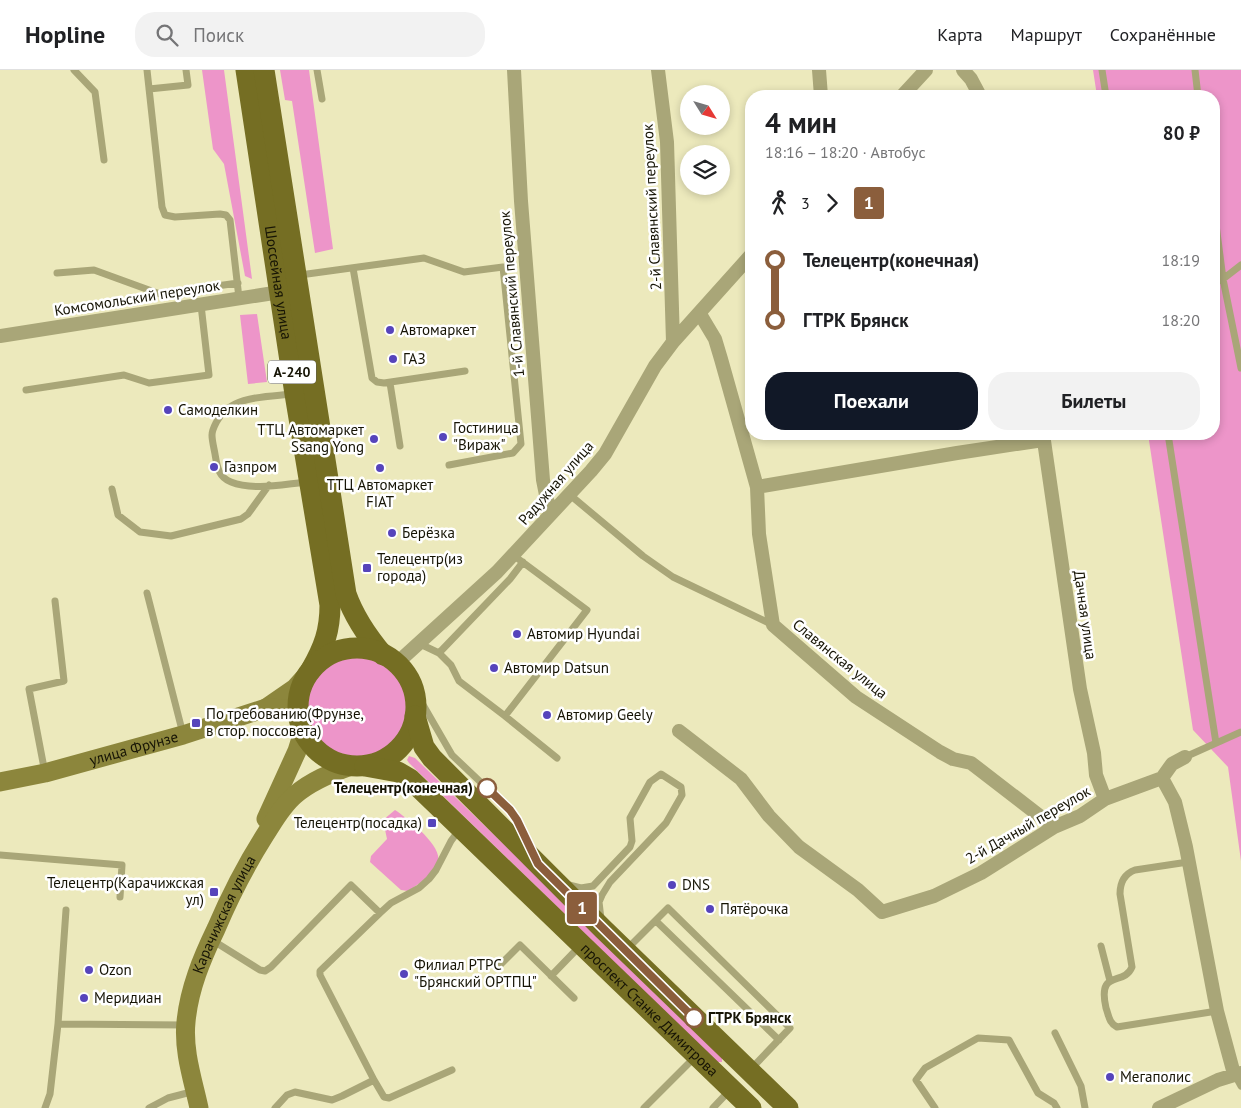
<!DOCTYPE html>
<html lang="ru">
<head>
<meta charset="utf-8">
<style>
	body { margin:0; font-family:"PT Sans",sans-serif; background:#f2f2f2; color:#202124; height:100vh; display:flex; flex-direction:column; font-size:19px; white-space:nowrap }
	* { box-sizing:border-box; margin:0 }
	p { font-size:16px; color:#757577 }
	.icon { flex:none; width:28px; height:28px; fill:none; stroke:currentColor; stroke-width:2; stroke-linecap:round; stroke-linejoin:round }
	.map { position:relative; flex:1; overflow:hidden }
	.side { position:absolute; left:745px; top:20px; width:475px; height:350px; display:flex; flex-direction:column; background:#fff; border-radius:20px; box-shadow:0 2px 8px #0003 }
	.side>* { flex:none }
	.badge { padding:0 10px; border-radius:4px; font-size:18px; line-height:32px }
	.needle { width:32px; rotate:127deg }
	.fabs { position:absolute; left:680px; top:15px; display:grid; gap:10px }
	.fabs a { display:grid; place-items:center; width:50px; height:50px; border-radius:50%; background:#fff; box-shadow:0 2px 8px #0003; font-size:25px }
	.map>.badge { position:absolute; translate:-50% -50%; box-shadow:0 0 0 2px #fff }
	.legs { display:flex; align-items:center; gap:8px; height:55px; padding:0 20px; font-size:16px }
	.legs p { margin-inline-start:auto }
	.head { display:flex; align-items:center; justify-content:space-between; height:85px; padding:0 20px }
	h1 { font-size:28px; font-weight:600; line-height:38px }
	.action { display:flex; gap:10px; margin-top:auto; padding:10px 20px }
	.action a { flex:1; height:58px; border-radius:20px; background:#111827; color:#fff; font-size:20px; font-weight:600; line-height:58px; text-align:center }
	.action a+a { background:#f2f2f2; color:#202124 }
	ul { padding:0 20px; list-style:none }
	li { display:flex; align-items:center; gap:18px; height:60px; font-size:19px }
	li i { display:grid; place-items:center; width:8px; height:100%; margin:0 6px; background:currentColor }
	li i::after { content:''; width:12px; height:12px; margin:-6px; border:4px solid; border-radius:50%; background:#fff }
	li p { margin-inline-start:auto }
	li:first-child i { background:linear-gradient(#0000 50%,currentColor 0) }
	li:last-child i { background:linear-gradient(currentColor 50%,#0000 0) }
	header { display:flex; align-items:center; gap:30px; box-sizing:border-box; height:70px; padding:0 25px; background:#fff; border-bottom:1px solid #e0e0e0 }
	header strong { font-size:24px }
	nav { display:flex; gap:28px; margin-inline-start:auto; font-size:18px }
	.search { width:350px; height:45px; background:#f2f2f2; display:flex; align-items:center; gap:12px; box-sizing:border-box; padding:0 18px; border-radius:20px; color:#757577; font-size:19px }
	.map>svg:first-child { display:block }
	.green { fill:#ed95c9 }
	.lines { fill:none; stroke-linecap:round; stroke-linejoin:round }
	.lane { stroke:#a9a678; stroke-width:7 }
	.street { stroke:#a9a678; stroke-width:14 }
	.secondary { stroke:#8c863c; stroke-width:19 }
	.primary { stroke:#756e23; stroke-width:21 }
	.line-1-casing { stroke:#fff; stroke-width:11 }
	.line-1 { stroke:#8b5e3c; stroke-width:8 }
	.poi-dot { fill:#5644bb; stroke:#fff; stroke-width:2 }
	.stop-1-dot { fill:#fff; stroke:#8b5e3c; stroke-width:2.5 }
	.labels { text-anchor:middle; stroke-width:5; stroke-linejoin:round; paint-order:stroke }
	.shield { fill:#fff; stroke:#5c5a50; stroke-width:1 }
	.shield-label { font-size:14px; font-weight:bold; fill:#161405 }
	.street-label { font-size:15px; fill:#161405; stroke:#fff }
	.poi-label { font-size:15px; fill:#161405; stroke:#fff; text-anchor:start }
	.stop-label { font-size:15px; font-weight:bold; fill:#161405; stroke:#fff; text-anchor:end }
</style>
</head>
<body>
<header>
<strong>Hopline</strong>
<div class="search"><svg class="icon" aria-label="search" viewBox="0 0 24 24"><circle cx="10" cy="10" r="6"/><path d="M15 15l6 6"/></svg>Поиск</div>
<nav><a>Карта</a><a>Маршрут</a><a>Сохранённые</a></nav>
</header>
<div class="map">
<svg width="1241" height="1038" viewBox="0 0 1241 1038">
	<rect width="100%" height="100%" fill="#ece9bc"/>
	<path class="green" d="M202 0H224L252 209 245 206 224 94 213 79Z
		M280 0H309L333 179 315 183 292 31 285 30Z
		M1093 0H1241V791L1228 697 1193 660 1148 364H1214V26H1097Z
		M257 244 267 312 248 314 240 245Z
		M305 638a51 51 0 1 1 102 0a51 51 0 1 1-102 0Z
		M409 686 415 688 722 986V992H717L409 693 407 690Z
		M395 740C407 748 443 776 438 792 433 805 419 814 408 821L401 820 370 792 371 786 387 769 383 750Z"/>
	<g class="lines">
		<path class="lane" d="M74 0 95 22 104 90
			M147 0 162 137 165 145 175 147 220 144 226 145 230 150 239 228
			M317 0 322 29
			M1102 0 1106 26
			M1195 0 1198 26
			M149 19 188 15 186 0
			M1214 139 1223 209 1241 298
			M353 198 372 308 377 312 384 313 465 301
			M57 203 94 200 160 224 238 213
			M300 205 424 188 464 202 503 197 521 374 513 383 449 395
			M1214 212 1223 209 1241 195
			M390 313 400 376
			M26 320 124 305 149 313 209 305 201 235
			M293 324C267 327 231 325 217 351 215 355 212 360 212 365 212 371 214 378 215 384 217 396 218 407 231 412 253 421 284 414 307 412
			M1168 364 1216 673
			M112 419 118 445 140 462 171 466 241 449 248 444 269 415
			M570 425 643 486 673 507 773 555
			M147 523 183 664
			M418 573 439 583 451 595 459 611 505 646 587 540 513 485
			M439 583 510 509 523 492
			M411 614 452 685 510 740 517 750 528 773
			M505 646 557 688
			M1185 687 1241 662
			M45 703 29 619 64 611 55 531
			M0 785 122 795 120 827
			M1188 792 1135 800C1124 804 1120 812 1120 824L1132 897C1124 917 1097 898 1106 938 1109 946 1109 953 1117 957L1217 941
			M569 815 581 818 593 816 630 777 632 771 630 748 650 712 661 704 681 717 682 725 666 753 610 812 602 825 599 832 601 849
			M656 851 779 970
			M212 870 260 900 265 901 271 897 351 815 380 843 391 833 419 818 429 809 436 800 451 771 459 760
			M1101 876 1110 911
			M627 879 668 838 790 958 750 1000
			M499 896 520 875 574 928
			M551 906 580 876
			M58 954 66 840
			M1055 963 1081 1016 1085 1038
			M1235 1005 1241 1016
			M374 1010 384 1027 389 1028 452 1000
			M45 1038 50 1024 58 954 185 955
			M149 1038 168 1028 195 1021
			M275 1038 287 1025 295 1022 332 1030 342 1026 374 1010 320 905V901L380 843
			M644 1038 695 987
			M713 1038 730 1020
			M935 1038 916 1010 925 998 978 968 1009 970 1038 1023 1054 1033 1057 1038"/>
		<path class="street" d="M514 0 521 131 543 410 547 430 552 443
			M658 0 667 72 673 272
			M819 0 821 26
			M963 0 971 9 980 26
			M902 26 926 0
			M700 244 715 269 721 289 757 417 759 464 773 555 856 627 940 682 953 689 971 693 1054 757
			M0 266 280 222
			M1043 364 1080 619 1094 683 1096 705 1105 729
			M757 417 957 383 1043 370
			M396 594 497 502 591 401 605 384 655 296 673 272 751 185
			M679 661 741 709 769 746 799 777 858 820 882 842 934 826 981 803 1054 757 1080 746 1105 729 1162 708 1172 694 1185 687
			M1162 708 1175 732 1186 777 1217 941 1234 1004
			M1159 1038 1218 1010 1241 1003"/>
		<g class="secondary">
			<path d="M266 638 295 618 311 600"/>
			<path id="s1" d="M0 712 45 703 183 665 266 638 288 639 299 646"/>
			<path d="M266 749 297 681 302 665 301 656"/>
			<path id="s2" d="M199 1038C193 1010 183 981 186 952 189 919 202 888 216 859 230 826 246 795 265 765 274 751 282 736 295 725 311 711 331 703 351 696"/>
		</g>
		<g class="primary">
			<path id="s3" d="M246 0 295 324 330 535C330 561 324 577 311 600"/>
			<path d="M264 0 346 524C354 547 367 566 383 585"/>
			<circle cx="357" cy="637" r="59"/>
			<path d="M415 646 424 677 432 688 603 859 788 1038"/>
			<path id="s4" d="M365 696 398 702 410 709 751 1038"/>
		</g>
	</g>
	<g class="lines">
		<g class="line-1-casing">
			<path id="line-1" d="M487 718 510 740 517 750 538 794 694 948"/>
		</g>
		<use href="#line-1" class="line-1"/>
	</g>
	<g class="poi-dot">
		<circle cx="390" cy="260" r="5"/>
		<circle cx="393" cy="289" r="5"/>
		<circle cx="168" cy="340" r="5"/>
		<circle cx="443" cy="367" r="5"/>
		<circle cx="374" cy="369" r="5"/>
		<circle cx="214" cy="397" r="5"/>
		<circle cx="380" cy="398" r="5"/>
		<circle cx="392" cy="463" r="5"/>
		<rect x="362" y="493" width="10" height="10" rx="2.5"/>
		<circle cx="517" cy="564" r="5"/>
		<circle cx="494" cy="598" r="5"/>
		<circle cx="547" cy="645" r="5"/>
		<rect x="191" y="648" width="10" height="10" rx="2.5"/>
		<rect x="427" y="748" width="10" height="10" rx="2.5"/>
		<circle cx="672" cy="815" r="5"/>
		<rect x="209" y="817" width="10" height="10" rx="2.5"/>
		<circle cx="710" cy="839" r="5"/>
		<circle cx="89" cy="900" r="5"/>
		<circle cx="404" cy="904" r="5"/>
		<circle cx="84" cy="928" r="5"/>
		<circle cx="1110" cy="1007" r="5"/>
	</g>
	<g class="stop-1-dot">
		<circle cx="487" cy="718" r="9"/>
		<circle cx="694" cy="948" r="9"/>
	</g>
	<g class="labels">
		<rect class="shield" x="268" y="290.5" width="48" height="23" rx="4"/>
		<g class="shield-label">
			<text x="292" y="307">А-240</text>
		</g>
		<g class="street-label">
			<text transform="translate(652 137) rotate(-93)" y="5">2-й Славянский переулок</text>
			<text dy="5" stroke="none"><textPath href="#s3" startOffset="215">Шоссейная улица</textPath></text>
			<text transform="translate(512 224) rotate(-95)" y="5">1-й Славянский переулок</text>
			<text transform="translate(137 228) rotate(-9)" y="5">Комсомольский переулок</text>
			<text transform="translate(556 413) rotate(-49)" y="5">Радужная улица</text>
			<text transform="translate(1085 545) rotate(82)" y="5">Дачная улица</text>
			<text transform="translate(840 589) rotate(39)" y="5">Славянская улица</text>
			<text dy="5" stroke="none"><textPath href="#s1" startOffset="138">улица Фрунзе</textPath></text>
			<text transform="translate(1028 755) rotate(-30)" y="5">2-й Дачный переулок</text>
			<text dy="5" stroke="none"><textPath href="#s2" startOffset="202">Карачижская улица</textPath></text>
			<text dy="5" stroke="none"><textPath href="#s4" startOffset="380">проспект Станке Димитрова</textPath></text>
		</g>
		<g class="poi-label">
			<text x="400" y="265">Автомаркет</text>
			<text x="403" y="294">ГАЗ</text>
			<text x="178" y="345">Самоделкин</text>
			<text x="453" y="363">Гостиница<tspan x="453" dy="17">"Вираж"</tspan></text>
			<text x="364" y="365" text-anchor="end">ТТЦ Автомаркет<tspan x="364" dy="17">Ssang Yong</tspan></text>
			<text x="224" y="402">Газпром</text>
			<text x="380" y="420" text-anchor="middle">ТТЦ Автомаркет<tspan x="380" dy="17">FIAT</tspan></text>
			<text x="402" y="468">Берёзка</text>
			<text x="377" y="494">Телецентр(из<tspan x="377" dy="17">города)</tspan></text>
			<text x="527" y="569">Автомир Hyundai</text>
			<text x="504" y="603">Автомир Datsun</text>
			<text x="206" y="649">По требованию(Фрунзе,<tspan x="206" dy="17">в стор. поссовета)</tspan></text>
			<text x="557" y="650">Автомир Geely</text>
			<text x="422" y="758" text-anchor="end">Телецентр(посадка)</text>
			<text x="204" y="818" text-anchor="end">Телецентр(Карачижская<tspan x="204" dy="17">ул)</tspan></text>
			<text x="682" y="820">DNS</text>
			<text x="720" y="844">Пятёрочка</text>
			<text x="414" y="900">Филиал РТРС<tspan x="414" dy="17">"Брянский ОРТПЦ"</tspan></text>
			<text x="99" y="905">Ozon</text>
			<text x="94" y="933">Меридиан</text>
			<text x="1120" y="1012">Мегаполис</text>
		</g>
		<g class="stop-label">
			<text x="473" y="723">Телецентр(конечная)</text>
			<text x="708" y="953" text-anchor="start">ГТРК Брянск</text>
		</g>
	</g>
</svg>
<div class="fabs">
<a><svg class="needle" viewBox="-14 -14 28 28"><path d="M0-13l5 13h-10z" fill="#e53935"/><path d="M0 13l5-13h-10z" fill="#757577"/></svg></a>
<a><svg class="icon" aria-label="layers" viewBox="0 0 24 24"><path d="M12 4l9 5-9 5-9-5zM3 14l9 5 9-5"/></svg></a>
</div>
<b class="badge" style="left:582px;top:838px;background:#8b5e3c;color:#fff">1</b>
<section class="side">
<div class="head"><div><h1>4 мин</h1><p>18:16 – 18:20 · Автобус</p></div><b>80 ₽</b></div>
<div class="legs"><svg class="icon" aria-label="walk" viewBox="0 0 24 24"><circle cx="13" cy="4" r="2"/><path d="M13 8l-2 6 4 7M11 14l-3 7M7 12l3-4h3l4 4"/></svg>3<svg class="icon" aria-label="forward" viewBox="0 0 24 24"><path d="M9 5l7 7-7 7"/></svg><b class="badge" style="background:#8b5e3c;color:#fff">1</b></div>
<ul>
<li><i style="color:#8b5e3c"></i><b>Телецентр(конечная)</b><p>18:19</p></li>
<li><i style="color:#8b5e3c"></i><b>ГТРК Брянск</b><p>18:20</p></li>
</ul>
<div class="action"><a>Поехали</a><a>Билеты</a></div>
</section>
</div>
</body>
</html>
